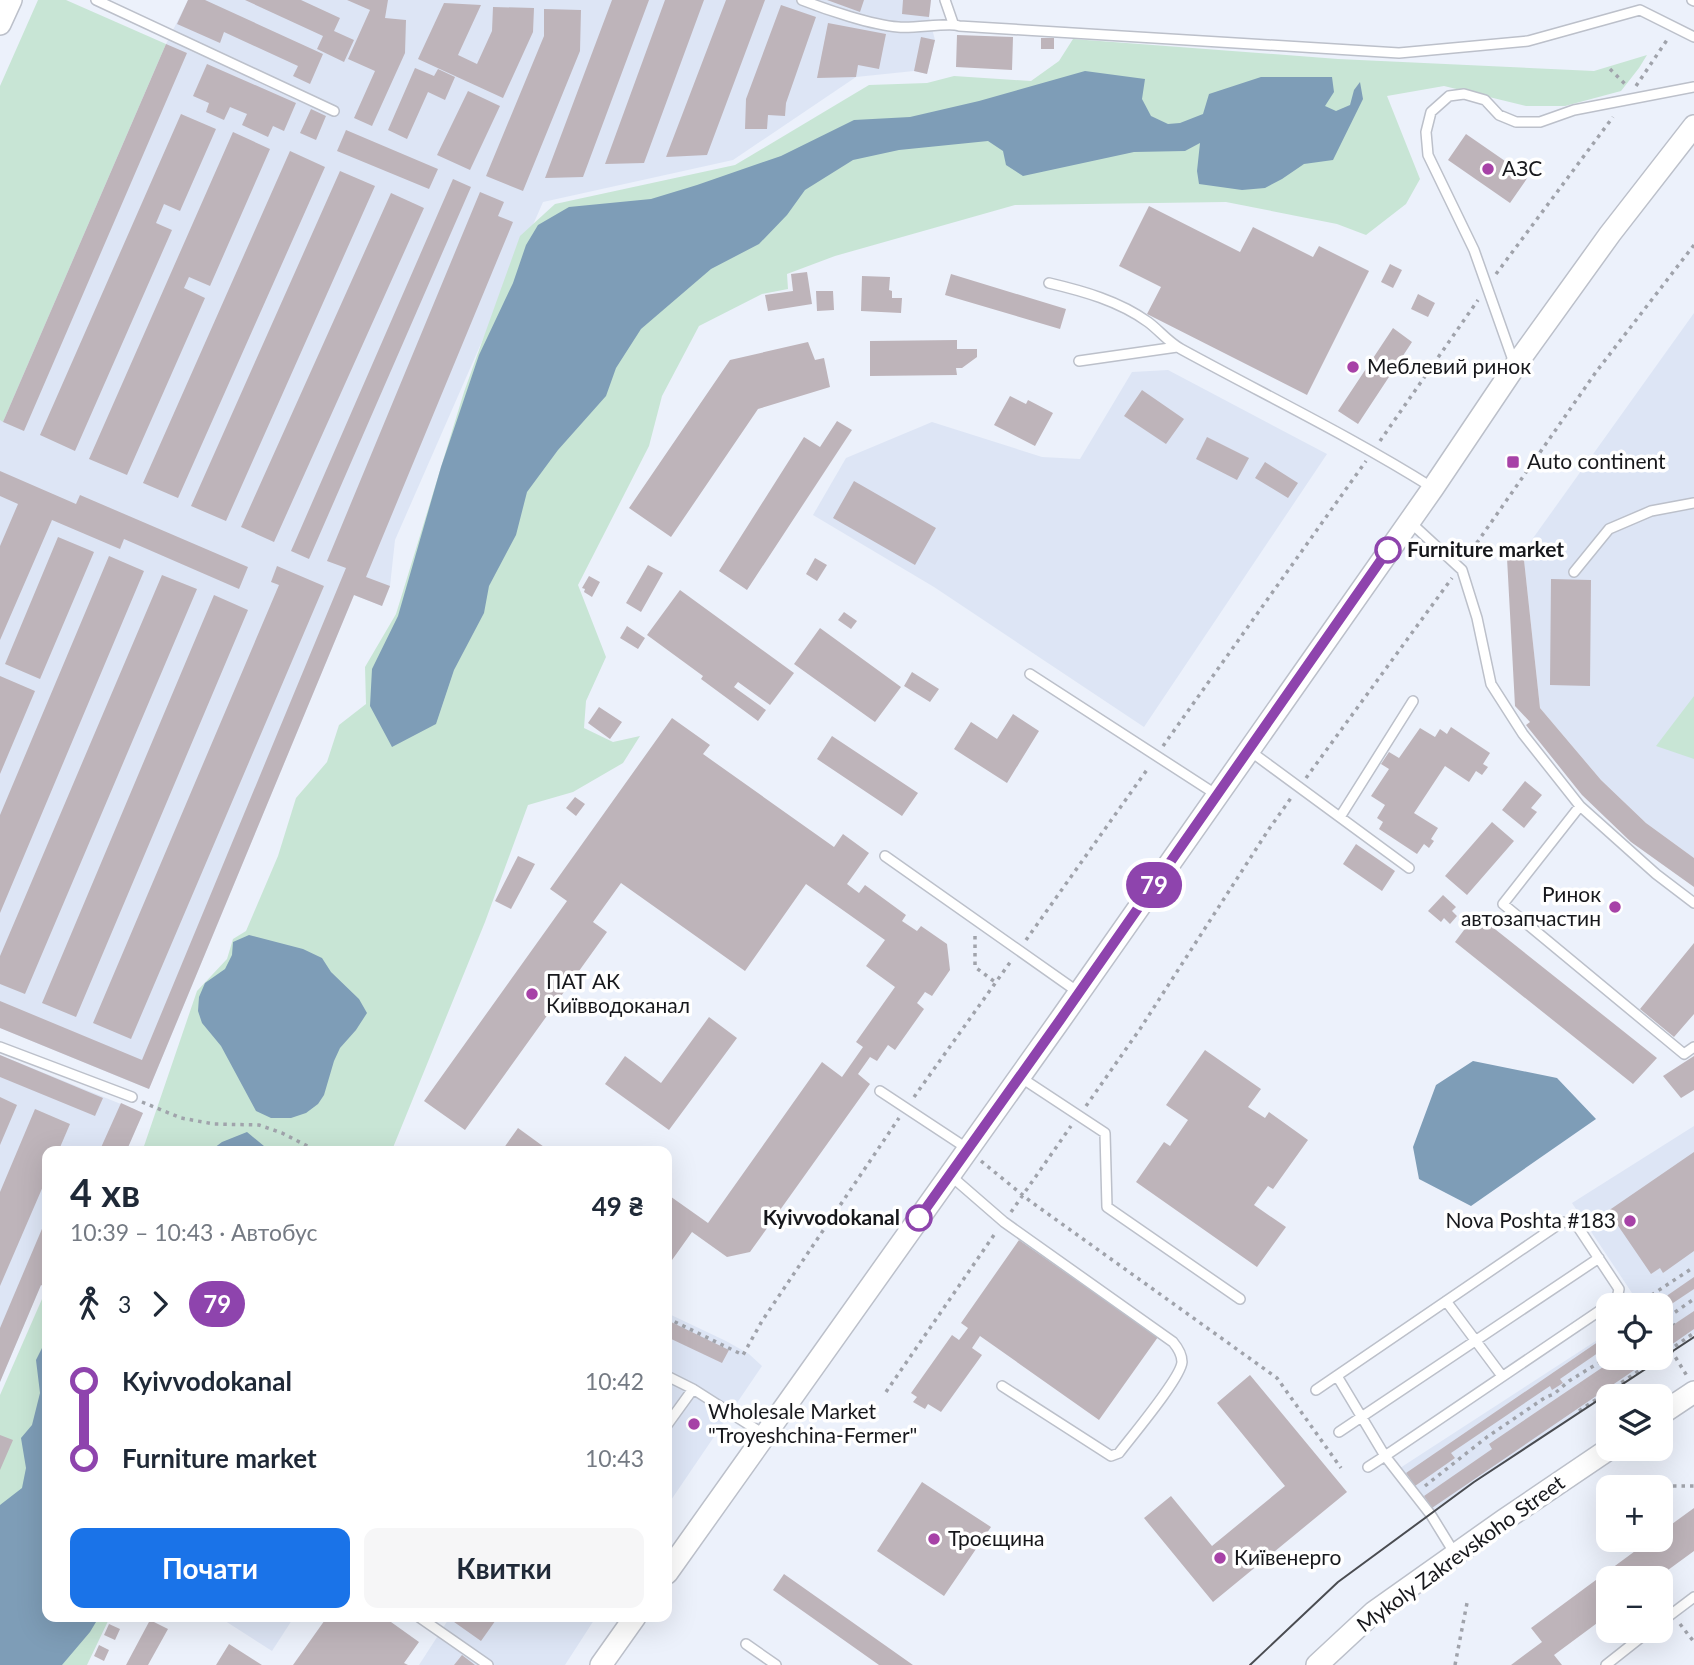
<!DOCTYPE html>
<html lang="uk">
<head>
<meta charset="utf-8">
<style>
	body { margin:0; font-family:Lato,sans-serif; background:#f6f6f7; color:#1f2937; height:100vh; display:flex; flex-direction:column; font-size:26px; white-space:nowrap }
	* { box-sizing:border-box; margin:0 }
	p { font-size:23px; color:#747a83 }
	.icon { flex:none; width:38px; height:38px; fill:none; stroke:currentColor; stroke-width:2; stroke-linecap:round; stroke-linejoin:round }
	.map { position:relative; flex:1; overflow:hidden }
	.sheet { position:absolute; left:42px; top:1146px; width:630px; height:476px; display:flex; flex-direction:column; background:#fff; border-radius:14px; box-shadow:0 7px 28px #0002 }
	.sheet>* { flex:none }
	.badge { padding:0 14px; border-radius:23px; font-size:24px; line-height:46px }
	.buttons { position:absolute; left:1596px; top:1293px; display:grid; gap:14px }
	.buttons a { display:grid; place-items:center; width:77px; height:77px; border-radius:14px; background:#fff; box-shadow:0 7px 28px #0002; font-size:35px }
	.map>.badge { position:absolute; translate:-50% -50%; box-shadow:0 0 0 4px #fff }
	.legs { display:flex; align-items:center; gap:10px; height:77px; padding:0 28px; font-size:23px }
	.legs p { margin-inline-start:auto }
	.head { display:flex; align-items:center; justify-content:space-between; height:119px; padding:0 28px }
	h1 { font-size:38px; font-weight:700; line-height:52px }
	.button { display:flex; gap:14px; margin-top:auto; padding:14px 28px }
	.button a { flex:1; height:80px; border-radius:14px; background:#1a73e8; color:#fff; font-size:28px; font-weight:700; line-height:80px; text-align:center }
	.button a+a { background:#f6f6f7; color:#1f2937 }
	ul { padding:0 28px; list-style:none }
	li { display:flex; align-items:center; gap:24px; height:77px; font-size:26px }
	li i { display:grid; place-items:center; width:10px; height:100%; margin:0 9px; background:currentColor }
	li i::after { content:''; width:18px; height:18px; margin:-9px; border:5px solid; border-radius:50%; background:#fff }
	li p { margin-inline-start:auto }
	li:first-child i { background:linear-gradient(#0000 50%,currentColor 0) }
	li:last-child i { background:linear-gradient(currentColor 50%,#0000 0) }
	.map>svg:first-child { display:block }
	.built { fill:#dde5f5 }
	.green { fill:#c8e5d5 }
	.water { fill:#7e9db7 }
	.building { fill:#beb4ba }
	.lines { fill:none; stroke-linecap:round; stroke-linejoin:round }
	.service-casing { stroke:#bcc0ca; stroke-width:12 }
	.tertiary-casing { stroke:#bcc0ca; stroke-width:24 }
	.path { stroke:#a0a3ab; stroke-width:3.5; stroke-dasharray:3.5 5; stroke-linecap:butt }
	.service { stroke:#fff; stroke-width:9 }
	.tertiary { stroke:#fff; stroke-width:21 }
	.tram { stroke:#4a4c51; stroke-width:2 }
	.line-1-casing { stroke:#fff; stroke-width:16 }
	.line-1 { stroke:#8e44ad; stroke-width:10 }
	.poi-dot { fill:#a742a7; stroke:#fff; stroke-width:2.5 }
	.stop-1-dot { fill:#fff; stroke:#8e44ad; stroke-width:3.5 }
	.labels { text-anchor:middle; stroke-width:7; stroke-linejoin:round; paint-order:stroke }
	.poi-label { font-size:21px; fill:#17181c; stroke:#fff; text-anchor:start }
	.stop-label { font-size:21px; font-weight:bold; fill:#17181c; stroke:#fff; text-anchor:start }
	.street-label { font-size:21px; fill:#17181c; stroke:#fff }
</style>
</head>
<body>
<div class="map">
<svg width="1694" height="1665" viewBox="0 0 1694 1665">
	<rect width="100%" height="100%" fill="#ecf1fb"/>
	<path class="built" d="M188 0H931L929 17 935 40 927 74 914 71 856 77 733 160 543 202 395 540 390 586 382 606 354 595 149 1089 0 1028V420L3 421 166 44Z
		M1694 313V858L1646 823 1601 780 1540 708 1524 560 1526 548Z
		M1168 370 1327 454 1144 727 934 587 813 515 846 458 932 422 1042 457 1080 459 1132 372Z
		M0 1055 143 1113 126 1151 47 1152V1288L41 1285 0 1382Z
		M1694 1126V1334L1661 1357V1306L1640 1305 1572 1203Z
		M667 1313 726 1341 749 1354 762 1366 667 1506Z
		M1608 1333V1358H1659L1432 1511 1400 1468Z
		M219 1617H294L272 1651Z
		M450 1617H596L565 1665H419Z"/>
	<path class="green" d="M38 0H66L166 44 3 422 0 420V86Z
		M1073 39 1338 59 1594 71 1647 55 1639 68 1621 91 1565 106H1526L1444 86 1387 96 1420 179 1406 204 1366 235 1337 224 1226 202 1015 205 835 256 787 274 788 289 762 294 699 326 662 396 649 446 578 585 606 657 586 701 584 728 613 742 640 736 623 763 573 792 528 805 485 922 392 1150 142 1152 197 991 227 959 233 939 246 931 278 856 296 798 327 762 339 725 366 704 365 667 396 614 464 392 520 236 555 204 735 165 869 85 927 83 954 76 1031 81 1059 61Z
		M1694 696V759L1656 746Z
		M47 1293V1617H110L87 1665H0V1395L42 1299Z"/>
	<path class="water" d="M1085 71 1145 79 1142 99 1151 116 1168 124 1180 123 1203 114 1209 94 1261 77H1332L1334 92 1325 106 1336 111 1350 105 1354 90 1360 82 1363 99 1333 160 1304 164 1282 179 1265 188 1242 190 1199 184 1197 171 1200 143 1185 151 1134 152 1023 176 1006 165 1003 151 988 141 899 150 853 160 805 190 787 215 759 244 711 269 641 329 616 368 606 396 558 450 527 492 516 535 489 586 484 613 454 670 436 724 392 747 370 706 372 669 398 616 441 467 479 355 513 283 526 245 538 225 569 207 651 199 697 185 781 156 854 120 910 117 979 101Z
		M249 935 303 949 322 958 331 972 359 999 367 1013 356 1030 340 1048 334 1061 324 1095 318 1104 306 1113 291 1118H271L256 1111 221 1046 202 1023 198 1011 199 997 205 983 225 969 232 955 233 942Z
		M1473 1061 1557 1078 1596 1119 1471 1206 1419 1179 1413 1147 1436 1085Z
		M247 1132 270 1151H210L222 1142Z
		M47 1338V1617H99L90 1632 62 1665H0V1505L22 1488 26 1468 21 1438 32 1425 40 1393 36 1360Z"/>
	<path class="building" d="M188 0H205L323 54 310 84 293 76 298 66 224 32 220 43 177 24Z
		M245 0H301L340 18 334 31 354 40 344 62 317 49 323 36Z
		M347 0H388L385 18 406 20 405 53 372 126 354 118 375 71 348 59 370 10Z
		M612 0H649L583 177 545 178Z
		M665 0H704L644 163 605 164Z
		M726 0H765L707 155 666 157Z
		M827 0H864L860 12Z
		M903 0H931L929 17 902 14Z
		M444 3 481 5 458 55 477 64 492 31 493 7 534 8 533 32 503 98 418 59Z
		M781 5 816 17 786 103 785 116 768 115 767 129H745L746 99Z
		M544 9 581 10 580 51 523 191 486 176 544 36Z
		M828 23 886 34 879 69 858 65 856 77 817 78Z
		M957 35 1013 37 1012 70 956 67Z
		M921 37 935 40 927 74 914 71Z
		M1041 38H1054V49H1041Z
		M166 44 187 53 24 431 3 422Z
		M207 64 296 103 284 131 273 126 268 137 242 125 247 114 230 107 224 120 206 112 209 103 193 96Z
		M415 68 434 76 438 69 455 77 445 100 428 92 407 139 388 130Z
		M468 91 500 106 470 170 437 155Z
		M311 109 326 116 316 140 300 133Z
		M181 114 216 129 180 211 164 204 156 223 172 230 75 451 40 435Z
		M346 130 438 169 429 189 337 151Z
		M233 132 270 149 210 286 189 277 184 288 205 298 127 475 89 459Z
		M1466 134 1528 177 1510 203 1448 160Z
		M290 151 325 167 178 498 143 483Z
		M340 171 375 186 226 521 191 506Z
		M453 179 471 187 309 559 291 551Z
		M480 192 504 202 498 216 513 222 366 577 390 586 382 606 354 595 149 1089 0 1028V1001L142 1060 346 568 327 561Z
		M391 193 424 208 274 542 241 527Z
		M1149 206 1240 252 1253 227 1313 257 1319 246 1369 271 1307 395 1147 314 1161 287 1119 266Z
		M1390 264 1402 270 1393 288 1381 282Z
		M807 272 812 304 768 311 765 295 793 291 791 274Z
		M951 274 1066 309 1060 329 945 295Z
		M862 276 890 277 889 290 892 291V298H902L901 313 861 311Z
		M816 291H833L834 310 817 311Z
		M1418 294 1435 303 1428 317 1411 309Z
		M1393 328 1412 342 1358 424 1338 411Z
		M957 340V349H977V357L962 368H956L957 375 870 376V341Z
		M808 342 815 360 824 358 830 387 758 409 671 537 629 508 730 360Z
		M1142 390 1184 419 1166 444 1124 416Z
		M1010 396 1026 404 1028 400 1053 413 1035 446 994 425Z
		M837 421 852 430 747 590 719 571 804 437 820 447Z
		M1207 437 1249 458 1237 480 1196 459Z
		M1265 462 1298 483 1288 498 1255 478Z
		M0 471 76 504 80 495 248 567 239 589 124 539 120 549 52 520 0 640V546L18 504 0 496Z
		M854 481 936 528 915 565 833 518Z
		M58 537 94 552 40 679 5 664Z
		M109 556 144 571 0 913V815Z
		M815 558 827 565 817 581 806 574Z
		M1507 558 1524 560 1540 708 1601 780 1646 823 1694 858V887L1631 842 1582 795 1526 725 1530 722 1515 706Z
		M648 565 663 573 641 612 626 603Z
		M277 566 324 586 131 1039 93 1023 279 585 271 582Z
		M162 575 197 589 25 994 0 984V956Z
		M589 576 600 582 592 597 584 592 585 589 582 588Z
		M1551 579 1591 580 1590 686 1550 685Z
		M680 590 794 673 770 705 738 682 734 687 766 710 758 721 701 679 703 676 647 635Z
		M214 595 248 610 76 1017 42 1003Z
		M844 612 857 621 851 629 838 620Z
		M627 626 645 638 638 649 620 638Z
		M820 628 901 687 875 722 794 664Z
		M912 672 939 689 930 702 904 686Z
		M0 676 35 691 0 774Z
		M599 707 622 722 610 739 588 723Z
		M1013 714 1039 731 1007 783 954 749 971 722 997 739Z
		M672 718 710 745 703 754 834 847 843 834 869 853 847 884 859 893 865 885 906 915 902 921 917 931 921 926 947 944 950 970 932 996 925 992 917 1003 924 1009 895 1050 888 1045 877 1061 870 1057 858 1074 870 1084 750 1252 727 1257 692 1232 667 1267V1194L708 1223 822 1062 842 1077 863 1047 856 1042 895 987 866 966 885 940 806 884 745 971 621 883 593 922 607 932 465 1130 424 1101 567 901 550 889Z
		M1451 727 1490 753 1483 764 1488 767 1482 775 1476 771 1469 782 1445 766 1414 813 1438 828 1431 839 1434 841 1429 848 1424 844 1417 854 1379 829 1383 822 1377 818 1385 805 1371 796 1389 769 1381 764 1389 752 1399 758 1420 728 1435 737 1440 729 1447 734Z
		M832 736 918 793 902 816 817 759Z
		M1525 781 1542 795 1531 808 1537 812 1524 828 1502 810Z
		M575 797 585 804 576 816 566 808Z
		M1492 822 1514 841 1467 895 1445 876Z
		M1356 844 1395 871 1382 891 1343 864Z
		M518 856 535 864 511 909 495 901Z
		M1443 895 1456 907 1452 911 1457 916 1450 924 1444 918 1441 922 1428 911Z
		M1476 914 1657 1058 1633 1084 1455 942Z
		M1694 943V1014L1674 1037 1640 1009Z
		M709 1017 737 1038 669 1130 605 1084 625 1056 661 1083Z
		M1205 1050 1261 1089 1248 1107 1265 1118 1269 1112 1308 1140 1273 1189 1268 1186 1254 1205 1286 1227 1257 1267 1136 1182 1164 1142 1170 1146 1188 1120 1166 1105Z
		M0 1055 103 1098 95 1116 0 1077Z
		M1694 1056V1090L1681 1098 1663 1076Z
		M0 1097 17 1105 0 1145Z
		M121 1103 143 1113 126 1152H99Z
		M35 1109 70 1124 58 1152H47V1177L0 1286V1192Z
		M518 1128 551 1152H501Z
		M1694 1152V1251L1663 1273 1660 1268 1651 1274 1608 1211Z
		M47 1217V1288L41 1285 0 1382V1328Z
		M1019 1240 1158 1337 1099 1420 980 1336 972 1348 982 1355 941 1412 928 1404 925 1409 913 1402 917 1397 911 1393 952 1335 959 1340 968 1328 961 1323Z
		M1694 1277V1289L1661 1311V1306H1652Z
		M1694 1311V1329L1661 1352V1333Z
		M667 1320 729 1350 722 1363 667 1337Z
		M1608 1335V1346L1560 1379 1563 1383 1552 1390 1550 1386 1451 1453 1455 1458 1415 1486 1406 1473Z
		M1624 1358H1652L1432 1508 1424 1496 1492 1449 1489 1444 1606 1365 1609 1369Z
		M1250 1375 1347 1492 1213 1602 1144 1518 1171 1496 1212 1546 1285 1486 1217 1403Z
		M0 1435 13 1440 0 1470Z
		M922 1482 991 1527 944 1596 877 1551Z
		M1694 1508V1551L1657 1578H1608V1615L1554 1655 1562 1665H1511L1542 1642 1531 1628 1650 1540H1661V1532Z
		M784 1574 913 1665H879L773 1590Z
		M327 1617H384L419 1642 404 1663 408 1665H293Z
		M447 1617H498L481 1641Z
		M150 1620 168 1629 148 1665H126Z
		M109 1624 120 1629 115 1640 104 1635Z
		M229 1644 262 1665H216Z
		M99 1645 109 1650 104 1661 94 1656Z
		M462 1655 475 1665H454Z"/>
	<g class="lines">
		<g class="service-casing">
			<path id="service" d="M96 0 334 111
				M802 0C827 10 872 25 898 27 913 29 950 22 959 26L1399 53 1528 41 1640 10 1694 37
				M945 0 953 23
				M1692 0 1694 1
				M1049 283C1083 291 1119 301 1148 322 1159 330 1168 342 1181 349 1265 395 1352 437 1433 488
				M1079 361 1177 347
				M1514 363 1474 250 1428 155 1426 132 1431 112 1449 96 1464 94 1485 100 1499 115 1516 122H1540L1574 110 1694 87
				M1410 522 1462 570 1477 618 1491 684 1523 734 1580 806 1656 874 1694 903
				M1574 572 1609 529 1651 511 1694 503
				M1030 674 1217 795
				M1250 751 1409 868
				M1580 806 1503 904 1684 1054 1694 1047
				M1340 817 1413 701
				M885 856 1078 992
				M0 1047 132 1097
				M1020 1077 1105 1133 1107 1207 1240 1299
				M880 1091 968 1149
				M951 1176 1004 1222 1173 1342C1178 1348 1182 1354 1182 1362 1181 1378 1131 1437 1119 1453L1111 1456 1002 1386
				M1446 1301 1502 1376
				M667 1376 693 1389 765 1435
				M1337 1376 1385 1456 1368 1467
				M1316 1390 1562 1222 1571 1223 1578 1227 1619 1289 1617 1299 1385 1456 1431 1515 1455 1554
				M667 1425 693 1389
				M1339 1432 1599 1258
				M419 1617 488 1665
				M1661 1622 1694 1597
				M746 1644 776 1665
				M1606 1665 1649 1631"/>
		</g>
		<g class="tertiary-casing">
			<path id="tertiary" d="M0 24 11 0
				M1661 1414 1694 1392
				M667 1573 1060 1020 1433 488 1515 366 1610 234 1694 126
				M601 1665 635 1617
				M1317 1665 1374 1612 1504 1520 1609 1449"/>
		</g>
		<path class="path" d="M1610 69 1627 86
			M1636 86 1669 37
			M1496 274 1613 117
			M1380 441 1478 300
			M1467 557 1596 372 1694 245
			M1163 746 1366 461
			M1306 778 1452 578
			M975 936V967L995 982
			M1026 940 1149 767
			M914 1097 1011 961
			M142 1102 181 1118 214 1124 259 1125 282 1133 319 1152
			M1086 1106 1140 1029 1269 829 1291 798
			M981 1161 1030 1201 1277 1378 1341 1468
			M1011 1212 1071 1126
			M1643 1306 1641 1302 1694 1267
			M1668 1317 1674 1325
			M667 1318 743 1355 762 1321 899 1118
			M1661 1322 1694 1299
			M1671 1350 1687 1376
			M1661 1356 1694 1333
			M886 1392 996 1232
			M1579 1411 1658 1358
			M1425 1486 1487 1437 1546 1397 1554 1394 1569 1381 1608 1357
			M1639 1486H1694
			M1680 1624 1694 1642
			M1455 1665 1467 1603"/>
		<use href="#service" class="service"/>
		<use href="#tertiary" class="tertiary"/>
		<path class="tram" d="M1250 1665 1338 1582 1474 1482 1694 1337"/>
	</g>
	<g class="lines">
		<g class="line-1-casing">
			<path id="line-1" d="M919 1218 1060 1020 1388 550"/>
		</g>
		<use href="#line-1" class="line-1"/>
	</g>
	<g class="poi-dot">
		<circle cx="1488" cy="169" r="7"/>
		<circle cx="1353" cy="367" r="7"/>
		<rect x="1506" y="455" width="14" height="14" rx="3.5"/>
		<circle cx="1615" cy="907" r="7"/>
		<circle cx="532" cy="994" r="7"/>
		<circle cx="1630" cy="1221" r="7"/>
		<circle cx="694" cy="1424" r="7"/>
		<circle cx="934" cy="1539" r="7"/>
		<circle cx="1220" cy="1558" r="7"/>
	</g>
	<g class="stop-1-dot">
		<circle cx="1388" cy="550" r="12"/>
		<circle cx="919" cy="1218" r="12"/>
	</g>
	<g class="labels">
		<g class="poi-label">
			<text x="1502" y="176">АЗС</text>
			<text x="1367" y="374">Меблевий ринок</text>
			<text x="1527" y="469">Auto continent</text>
			<text x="1601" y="902" text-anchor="end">Ринок<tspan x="1601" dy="24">автозапчастин</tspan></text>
			<text x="546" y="989">ПАТ АК<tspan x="546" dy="24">Київводоканал</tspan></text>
			<text x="1616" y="1228" text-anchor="end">Nova Poshta #183</text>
			<text x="708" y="1419">Wholesale Market<tspan x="708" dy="24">"Troyeshchina-Fermer"</tspan></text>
			<text x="948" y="1546">Троєщина</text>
			<text x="1234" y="1565">Київенерго</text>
		</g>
		<g class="stop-label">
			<text x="1407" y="557">Furniture market</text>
			<text x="900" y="1225" text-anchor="end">Kyivvodokanal</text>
		</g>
		<g class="street-label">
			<text transform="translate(1461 1554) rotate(-36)" y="7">Mykoly Zakrevskoho Street</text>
		</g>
	</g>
</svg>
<div class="buttons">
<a><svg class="icon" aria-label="locate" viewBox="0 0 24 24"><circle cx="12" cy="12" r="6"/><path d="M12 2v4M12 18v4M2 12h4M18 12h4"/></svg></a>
<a><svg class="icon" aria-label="layers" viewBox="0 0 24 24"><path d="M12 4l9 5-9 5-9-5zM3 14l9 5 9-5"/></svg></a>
<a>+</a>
<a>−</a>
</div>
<b class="badge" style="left:1154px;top:885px;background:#8e44ad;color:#fff">79</b>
<section class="sheet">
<div class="head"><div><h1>4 хв</h1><p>10:39 – 10:43 · Автобус</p></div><b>49 ₴</b></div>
<div class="legs"><svg class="icon" aria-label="walk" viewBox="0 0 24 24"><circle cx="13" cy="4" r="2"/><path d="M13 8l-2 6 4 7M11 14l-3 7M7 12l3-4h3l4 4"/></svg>3<svg class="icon" aria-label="forward" viewBox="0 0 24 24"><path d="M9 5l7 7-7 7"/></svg><b class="badge" style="background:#8e44ad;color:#fff">79</b></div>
<ul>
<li><i style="color:#8e44ad"></i><b>Kyivvodokanal</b><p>10:42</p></li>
<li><i style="color:#8e44ad"></i><b>Furniture market</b><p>10:43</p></li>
</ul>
<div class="button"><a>Почати</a><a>Квитки</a></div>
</section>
</div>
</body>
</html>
